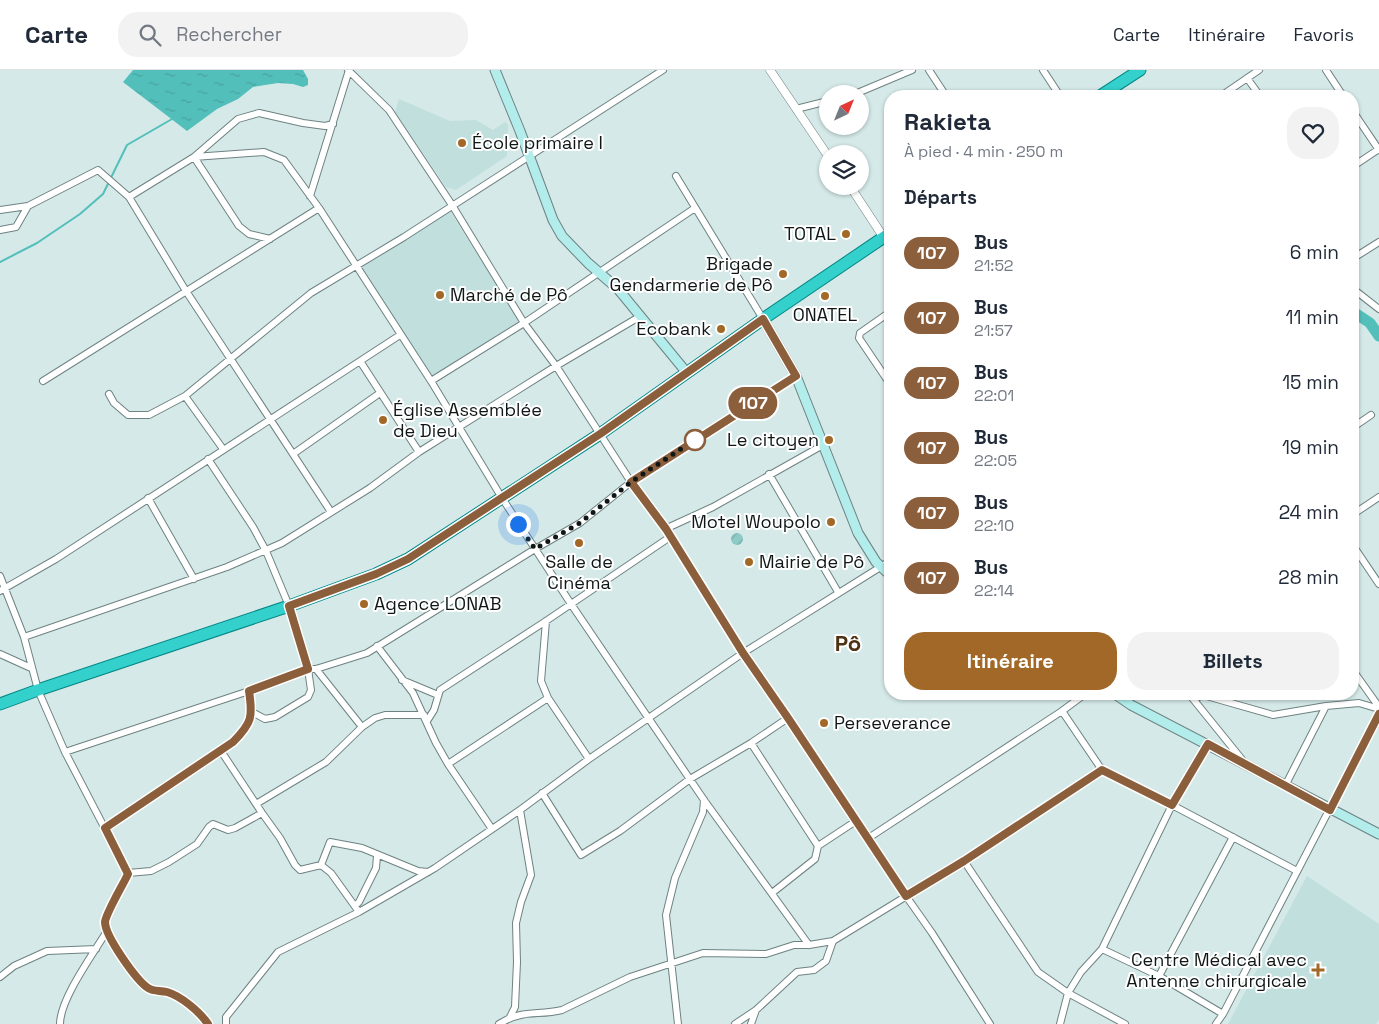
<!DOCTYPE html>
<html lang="fr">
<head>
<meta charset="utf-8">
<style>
	body { margin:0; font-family:"Space Grotesk",sans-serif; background:#f2f2f3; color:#1f2937; height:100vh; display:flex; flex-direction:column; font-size:19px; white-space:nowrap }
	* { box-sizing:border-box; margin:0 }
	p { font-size:16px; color:#747a83 }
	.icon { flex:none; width:28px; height:28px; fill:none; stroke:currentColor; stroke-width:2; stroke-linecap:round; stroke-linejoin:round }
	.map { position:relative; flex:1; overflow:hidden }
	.sheet { position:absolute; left:884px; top:20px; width:475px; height:610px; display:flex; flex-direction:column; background:#fff; border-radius:20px; box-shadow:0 1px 4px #0004 }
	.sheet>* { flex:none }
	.badge { padding:0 10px; border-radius:16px; font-size:18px; line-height:32px }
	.needle { width:32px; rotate:43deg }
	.tools { position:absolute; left:819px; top:15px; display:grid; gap:10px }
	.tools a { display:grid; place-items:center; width:50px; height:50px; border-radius:50%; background:#fff; box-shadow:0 1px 4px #0004; font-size:25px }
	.you { position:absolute; width:25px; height:25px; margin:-12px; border:4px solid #fff; border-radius:50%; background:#1a73e8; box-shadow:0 0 0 8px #1a73e833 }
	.map>.badge { position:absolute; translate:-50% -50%; box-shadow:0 0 0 2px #fff }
	h2 { padding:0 20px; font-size:19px; line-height:45px }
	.round { display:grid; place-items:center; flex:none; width:52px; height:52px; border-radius:20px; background:#f2f2f3 }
	.head { display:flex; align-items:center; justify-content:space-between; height:85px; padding:0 20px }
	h1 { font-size:24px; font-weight:600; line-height:38px }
	.action { display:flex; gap:10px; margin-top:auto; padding:10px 20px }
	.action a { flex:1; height:58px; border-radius:20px; background:#a26827; color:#fff; font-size:20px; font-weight:600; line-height:58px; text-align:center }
	.action a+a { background:#f2f2f3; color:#1f2937 }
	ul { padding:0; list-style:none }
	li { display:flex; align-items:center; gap:15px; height:65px; padding:0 20px }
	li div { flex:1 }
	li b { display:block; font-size:19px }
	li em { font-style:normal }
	li .badge { min-width:55px; font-weight:700; text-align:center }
	header { display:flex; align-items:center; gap:30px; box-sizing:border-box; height:70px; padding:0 25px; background:#fff; border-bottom:1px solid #e0e1e3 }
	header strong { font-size:24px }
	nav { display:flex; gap:28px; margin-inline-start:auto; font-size:18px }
	.search { width:350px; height:45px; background:#f2f2f3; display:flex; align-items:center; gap:12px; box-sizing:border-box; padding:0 18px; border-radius:20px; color:#747a83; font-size:19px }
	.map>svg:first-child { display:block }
	.built { fill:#c0dfdd }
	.garden { fill:url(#garden-furrows) }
	.water { fill:url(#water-ripples) }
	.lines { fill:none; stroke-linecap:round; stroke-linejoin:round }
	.stream { stroke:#53bfbb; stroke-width:2 }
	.river { stroke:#53bfbb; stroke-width:11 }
	.minor-casing { stroke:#6e8281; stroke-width:8 }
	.tertiary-casing { stroke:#6e8281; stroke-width:9 }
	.secondary-casing { stroke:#6e8281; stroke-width:11 }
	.trunk-casing { stroke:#058784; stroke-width:13 }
	.minor { stroke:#fff; stroke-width:6 }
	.tertiary { stroke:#fff; stroke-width:8 }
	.secondary { stroke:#b2edec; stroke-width:9 }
	.trunk { stroke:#33d0cc; stroke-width:11 }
	.line-casing { stroke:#fff; stroke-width:11 }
	.line { stroke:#8b5e3c; stroke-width:8 }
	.walk { stroke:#0f1716; stroke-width:5; stroke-dasharray:0 9 }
	.poi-dot { fill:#a26827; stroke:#fff; stroke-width:2 }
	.stop-dot { fill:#fff; stroke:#8b5e3c; stroke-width:2.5 }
	.labels { text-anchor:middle; stroke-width:4; stroke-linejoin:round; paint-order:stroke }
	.poi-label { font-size:18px; fill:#0f1716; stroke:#fff; text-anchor:start }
	.district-label { font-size:22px; font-weight:bold; fill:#4e3214; stroke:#fff }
</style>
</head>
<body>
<header>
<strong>Carte</strong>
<div class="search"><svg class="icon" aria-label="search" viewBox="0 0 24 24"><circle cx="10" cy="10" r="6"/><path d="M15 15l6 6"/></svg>Rechercher</div>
<nav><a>Carte</a><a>Itinéraire</a><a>Favoris</a></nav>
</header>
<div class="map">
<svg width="1379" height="954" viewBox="0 0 1379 954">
	<defs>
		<pattern id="garden-furrows" width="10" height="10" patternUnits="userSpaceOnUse" patternTransform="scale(1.25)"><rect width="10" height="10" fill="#8ecbc7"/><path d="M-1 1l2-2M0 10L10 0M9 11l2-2" fill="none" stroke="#79aeaa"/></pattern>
		<pattern id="water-ripples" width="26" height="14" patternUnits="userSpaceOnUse" patternTransform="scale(1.25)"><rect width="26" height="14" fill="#53bfbb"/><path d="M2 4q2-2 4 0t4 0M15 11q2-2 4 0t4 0" fill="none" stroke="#47a3a0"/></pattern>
	</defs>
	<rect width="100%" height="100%" fill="#d4e9e8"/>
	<path class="built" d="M399 29 450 51 476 50 493 60 505 52 508 54 507 86 456 120 446 117 395 42Z
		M450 141 519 251 432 307 360 198Z
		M1307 806 1379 854V950L1376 954H1228Z"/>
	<path class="garden" d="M731 469a6 6 0 1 1 12 0a6 6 0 1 1-12 0Z"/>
	<path class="water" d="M133 0H303L308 9V15L303 17 293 14 278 13 253 17 238 29 217 39 187 61 123 12Z"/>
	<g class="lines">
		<path class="stream" d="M0 192 37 173 80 144 103 124 127 75 172 49"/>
		<path class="river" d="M1352 241 1370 253 1379 266"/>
		<g class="minor-casing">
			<path id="minor" d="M348 0 389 40 452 135 524 253 556 296 631 412 665 459 743 583 788 648 906 826 932 863 990 954
				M929 0 946 26
				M1043 0 1060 26
				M1326 0 1343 26
				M1247 8 1260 26
				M855 24 912 0
				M1221 26 1259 0
				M796 39 828 31
				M1352 40 1379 80
				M1352 97 1379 79
				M676 106 763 249
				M310 126 349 0
				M129 127 194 87 264 82 284 90 319 138
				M0 140 28 136 98 100 129 127 186 221 331 442
				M0 160 16 157 28 136
				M884 168 890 177
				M270 169 249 164 239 156 194 87 238 49 259 43 303 53 325 56 333 54
				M1352 189 1379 172
				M1352 218 1379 239
				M890 242 860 263 859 268 890 314
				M360 291 419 382
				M43 311 319 138 431 311 502 428 571 534 704 730 809 875
				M431 311 524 253 695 138
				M109 324 114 333 128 345H149L185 326 311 223 404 167 663 0
				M185 326 223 379
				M1352 358 1371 345
				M293 384 380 323
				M208 389 253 457 266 481 289 536 308 599 311 620 308 627 275 647 265 649 252 642
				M769 404 838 522
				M148 428 194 509
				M1352 445 1379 427
				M665 459 713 437 823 375
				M1352 474 1379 514
				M0 506 24 567 38 620 65 682 128 803C124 813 106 843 105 852 105 866 136 910 148 918 154 922 160 920 167 922 181 926 200 942 208 954
				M0 521 56 489 400 265
				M546 551 541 611 548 628 589 689
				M24 567 227 497 282 473 370 418 419 382 556 296 639 247
				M377 576 413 623 436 673 448 694 492 759
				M0 584 31 598
				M316 599 362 657
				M1352 599 1379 637
				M402 610 438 625
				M1189 624 1244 692
				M1194 629 1203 625 1273 645 1326 636 1359 633 1379 639
				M427 651 434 640 440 620 546 551 670 467
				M751 673 818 776
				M221 681 262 743 280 768 295 795 300 800 321 795 331 803 359 842
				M65 682 249 621 308 599H316L367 583 535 479 580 453 631 412 796 306
				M448 694 548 628
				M1102 700 1172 735 1297 801
				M1285 716 1326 636
				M542 723 581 785 620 761 690 709 751 673 788 648
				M256 734 326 692 362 657 375 648 385 645H424
				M105 758 233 672C252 653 253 647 249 621
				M867 769 1062 641 1085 624
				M964 791 1038 902 1068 923 1125 954
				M321 795 330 772 362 778 418 801 428 802
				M128 803 151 801 169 792 197 774 209 757 213 754 228 760 235 758 262 743
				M772 823 815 789 818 776 856 751
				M355 836 359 832 376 798 377 786
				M1102 879 1159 906 1223 944
				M1159 906 1233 767
				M0 907 14 896 47 881 96 879
				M510 947 515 937 517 892 516 853 521 832 531 805 520 740
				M60 954C60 929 93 884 107 861
				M226 954V947L278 882 359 842 435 798 520 740 589 689 743 583 890 491
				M499 954C523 939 537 946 562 940L630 907 703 883 766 884 794 875H809L833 871 964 791 1102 700 1062 641
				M678 954 666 845 675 808 703 742 704 730
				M735 954 756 940 797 902 814 900 826 891 833 871
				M751 954 756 940
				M1060 954 1068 923 1081 902 1102 879 1172 735 1207 674
				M1216 954 1223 944 1379 644"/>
		</g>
		<g class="tertiary-casing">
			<path id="tertiary" d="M770 0 828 86
				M850 116 884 168"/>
		</g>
		<g class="secondary-casing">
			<path id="secondary" d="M495 0 520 61 553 150 562 166 588 193 618 219 687 303
				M763 249 796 306 858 463 876 492 890 505
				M1115 624 1131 635 1379 764"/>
		</g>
		<g class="trunk-casing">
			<path id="trunk" d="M1100 26 1140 0
				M0 634 38 620 289 536 376 504 408 489 600 364 763 249 890 163"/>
		</g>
		<use href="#minor" class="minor"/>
		<use href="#tertiary" class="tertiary"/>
		<use href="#secondary" class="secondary"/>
		<use href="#trunk" class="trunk"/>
	</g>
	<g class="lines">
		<g class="line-casing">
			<path id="line" d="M208 954C200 942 181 926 167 922 160 920 154 922 148 918 136 910 105 866 105 852 106 843 124 813 128 804L105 758 233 672C252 653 253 647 249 621L308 599 289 536 376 504 408 489 600 364 763 249 796 306 631 412 666 459 743 583 788 648 906 826 964 791 1102 700 1172 735 1208 674 1330 740 1379 644"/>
		</g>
		<use href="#line" class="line"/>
		<path class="walk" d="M518 454 535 479 580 453 631 412 696 369 695 370"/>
	</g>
	<g class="poi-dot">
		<circle cx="462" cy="73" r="5"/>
		<circle cx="846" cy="164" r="5"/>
		<circle cx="783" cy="204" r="5"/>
		<circle cx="440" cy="225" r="5"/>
		<circle cx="825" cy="226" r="5"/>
		<circle cx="721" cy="259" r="5"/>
		<circle cx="383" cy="350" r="5"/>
		<circle cx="829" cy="370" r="5"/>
		<circle cx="831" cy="452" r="5"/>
		<circle cx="579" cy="473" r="5"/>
		<circle cx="749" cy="492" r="5"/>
		<circle cx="364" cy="534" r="5"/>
		<circle cx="824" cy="653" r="5"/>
		<path d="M1315.5 892.5h5v5h5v5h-5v5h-5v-5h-5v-5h5z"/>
	</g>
	<circle class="stop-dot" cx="695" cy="370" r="10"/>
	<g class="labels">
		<g class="poi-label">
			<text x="472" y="79">École primaire I</text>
			<text x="836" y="170" text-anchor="end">TOTAL</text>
			<text x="773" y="200" text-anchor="end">Brigade<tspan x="773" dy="21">Gendarmerie de Pô</tspan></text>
			<text x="450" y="231">Marché de Pô</text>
			<text x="825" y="251" text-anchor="middle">ONATEL</text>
			<text x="711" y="265" text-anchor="end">Ecobank</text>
			<text x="393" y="346">Église Assemblée<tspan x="393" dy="21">de Dieu</tspan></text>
			<text x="819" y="376" text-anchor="end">Le citoyen</text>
			<text x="821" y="458" text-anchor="end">Motel Woupolo</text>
			<text x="579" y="498" text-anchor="middle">Salle de<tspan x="579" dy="21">Cinéma</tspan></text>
			<text x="759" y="498">Mairie de Pô</text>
			<text x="374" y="540">Agence LONAB</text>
			<text x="834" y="659">Perseverance</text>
			<text x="1307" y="896" text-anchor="end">Centre Médical avec<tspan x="1307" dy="21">Antenne chirurgicale</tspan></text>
		</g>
		<g class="district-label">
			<text x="848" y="581">Pô</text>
		</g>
	</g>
</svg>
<div class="tools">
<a><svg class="needle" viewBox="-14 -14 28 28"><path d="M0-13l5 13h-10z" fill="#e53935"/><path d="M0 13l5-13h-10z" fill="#747a83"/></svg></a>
<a><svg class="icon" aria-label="layers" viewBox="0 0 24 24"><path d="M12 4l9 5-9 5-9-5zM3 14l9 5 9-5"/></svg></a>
</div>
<div class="you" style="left:518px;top:454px"></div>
<b class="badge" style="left:753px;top:333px;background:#8b5e3c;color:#fff">107</b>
<section class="sheet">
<div class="head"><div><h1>Rakieta</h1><p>À pied · 4 min · 250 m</p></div><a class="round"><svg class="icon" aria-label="heart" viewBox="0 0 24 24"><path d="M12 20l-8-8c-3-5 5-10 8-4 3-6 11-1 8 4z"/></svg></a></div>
<h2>Départs</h2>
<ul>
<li><span class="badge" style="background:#8b5e3c;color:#fff">107</span><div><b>Bus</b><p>21:52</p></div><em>6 min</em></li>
<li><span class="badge" style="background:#8b5e3c;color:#fff">107</span><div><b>Bus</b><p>21:57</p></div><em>11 min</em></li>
<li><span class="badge" style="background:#8b5e3c;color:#fff">107</span><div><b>Bus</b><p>22:01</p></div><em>15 min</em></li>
<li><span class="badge" style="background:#8b5e3c;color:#fff">107</span><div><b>Bus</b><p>22:05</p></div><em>19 min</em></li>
<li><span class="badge" style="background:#8b5e3c;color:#fff">107</span><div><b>Bus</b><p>22:10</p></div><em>24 min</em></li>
<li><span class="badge" style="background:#8b5e3c;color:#fff">107</span><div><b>Bus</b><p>22:14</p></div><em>28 min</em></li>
</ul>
<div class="action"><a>Itinéraire</a><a>Billets</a></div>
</section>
</div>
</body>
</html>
